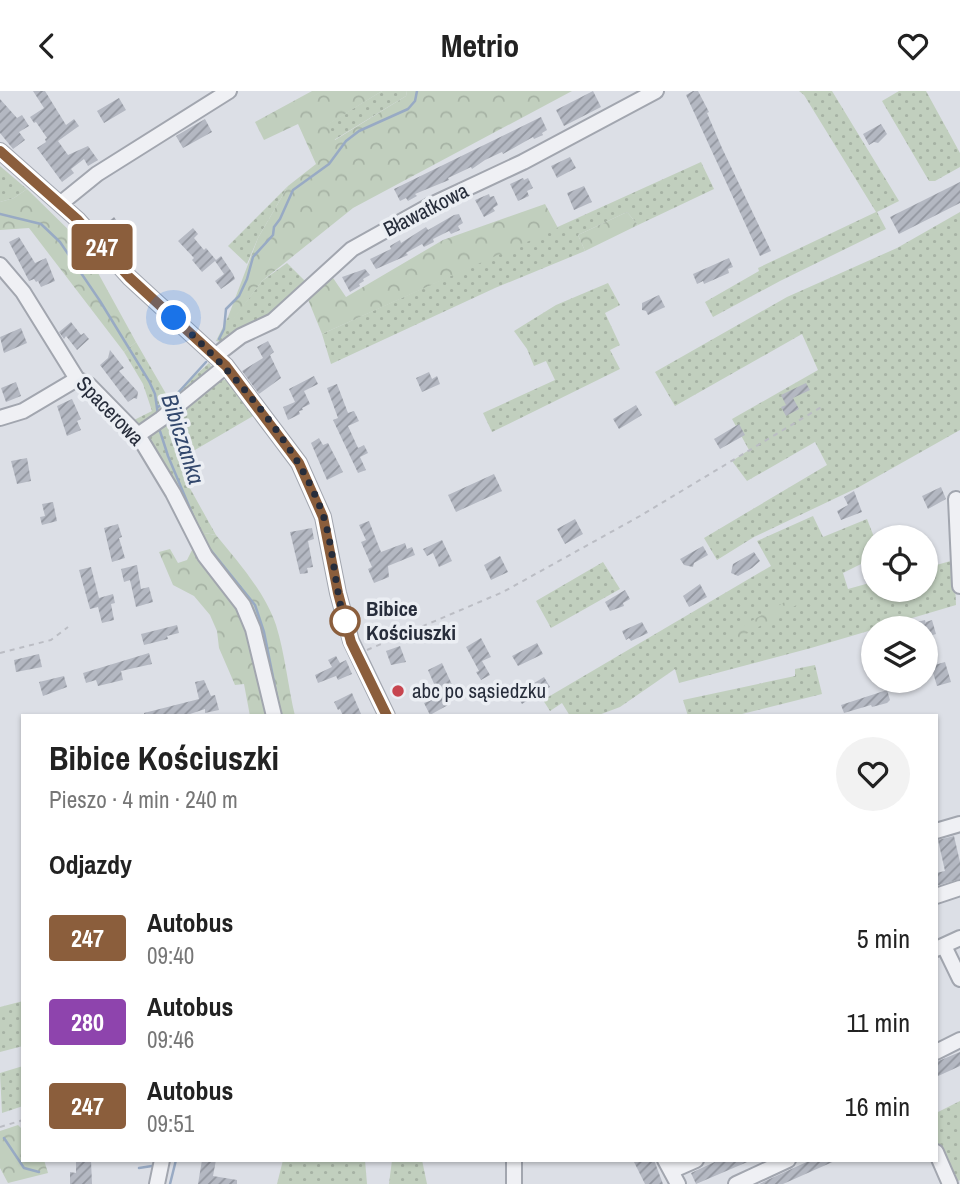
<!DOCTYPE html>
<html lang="pl">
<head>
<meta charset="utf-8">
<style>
	body { margin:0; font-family:"Archivo Narrow",sans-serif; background:#f2f2f2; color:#222; height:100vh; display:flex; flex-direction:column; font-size:26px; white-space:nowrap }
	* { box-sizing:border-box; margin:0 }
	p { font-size:23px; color:#767676 }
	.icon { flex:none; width:38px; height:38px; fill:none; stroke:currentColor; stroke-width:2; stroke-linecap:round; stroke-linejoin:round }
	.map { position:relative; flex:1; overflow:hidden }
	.details { position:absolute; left:21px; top:623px; width:917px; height:448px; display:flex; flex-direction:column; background:#fff; border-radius:0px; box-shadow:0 2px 5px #0004 }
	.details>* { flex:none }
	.badge { padding:0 14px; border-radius:5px; font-size:24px; line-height:46px }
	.buttons { position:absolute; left:861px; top:434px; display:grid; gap:14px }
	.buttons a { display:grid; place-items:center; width:77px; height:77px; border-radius:50%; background:#fff; box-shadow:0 2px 5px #0004; font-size:35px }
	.you { position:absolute; width:35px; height:35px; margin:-18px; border:5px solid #fff; border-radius:50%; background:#1a73e8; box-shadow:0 0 0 10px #1a73e833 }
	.map>.badge { position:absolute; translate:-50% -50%; box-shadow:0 0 0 4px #fff }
	h2 { padding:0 28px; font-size:26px; line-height:63px }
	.round { display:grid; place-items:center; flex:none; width:74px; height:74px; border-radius:37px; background:#f2f2f2 }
	.headline { display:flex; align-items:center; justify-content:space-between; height:119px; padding:0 28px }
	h1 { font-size:33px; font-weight:700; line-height:52px }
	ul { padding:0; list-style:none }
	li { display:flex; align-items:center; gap:21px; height:84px; padding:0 28px }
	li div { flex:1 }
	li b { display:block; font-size:26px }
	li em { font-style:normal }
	li .badge { min-width:77px; font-weight:700; text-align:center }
	header { display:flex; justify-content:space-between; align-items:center; height:91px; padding:0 28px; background:#fff; font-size:32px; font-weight:700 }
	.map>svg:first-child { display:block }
	.grass { fill:url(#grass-dots) }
	.forest { fill:url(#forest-crowns) }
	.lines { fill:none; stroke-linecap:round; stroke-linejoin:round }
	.stream { stroke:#98aac4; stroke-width:2.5 }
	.building { fill:url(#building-hatch) }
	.minor-casing { stroke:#a2a6af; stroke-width:18 }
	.path { stroke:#bbbdc4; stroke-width:2; stroke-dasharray:5 5; stroke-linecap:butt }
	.minor { stroke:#eff0f4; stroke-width:14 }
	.line-casing { stroke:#fff; stroke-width:16 }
	.line { stroke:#8b5e3c; stroke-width:10 }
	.walk { stroke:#272d3b; stroke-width:7; stroke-dasharray:0 12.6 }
	.stop-dot { fill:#fff; stroke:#8b5e3c; stroke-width:3.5 }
	.poi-dot { fill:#c7454f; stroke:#ebeef3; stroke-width:2.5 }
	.labels { text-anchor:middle; stroke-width:7; stroke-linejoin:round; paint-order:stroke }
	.street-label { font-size:21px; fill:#272d3b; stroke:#ebeef3 }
	.stop-label { font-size:21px; font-weight:bold; fill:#272d3b; stroke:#ebeef3; text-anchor:start }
	.poi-label { font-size:21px; fill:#272d3b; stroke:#ebeef3; text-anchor:start }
	.water-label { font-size:23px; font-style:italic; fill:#33486d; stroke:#ebeef3 }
</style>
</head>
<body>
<header><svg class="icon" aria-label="back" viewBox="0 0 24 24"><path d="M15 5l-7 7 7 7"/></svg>Metrio<svg class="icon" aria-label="heart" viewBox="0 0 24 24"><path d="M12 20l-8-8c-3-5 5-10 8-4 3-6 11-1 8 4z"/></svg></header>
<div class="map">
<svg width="960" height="1093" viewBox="0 0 960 1093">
	<defs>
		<pattern id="grass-dots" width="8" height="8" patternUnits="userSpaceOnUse" patternTransform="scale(1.75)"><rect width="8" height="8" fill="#c1cfbe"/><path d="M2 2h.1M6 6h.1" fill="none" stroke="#a6b2a4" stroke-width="1.8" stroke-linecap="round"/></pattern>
		<pattern id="forest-crowns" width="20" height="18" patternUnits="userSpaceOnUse" patternTransform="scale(1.75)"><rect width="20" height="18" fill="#c1cfbe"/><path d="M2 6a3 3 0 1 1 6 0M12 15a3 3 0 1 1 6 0" fill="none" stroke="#a6b2a4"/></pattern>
		<pattern id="building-hatch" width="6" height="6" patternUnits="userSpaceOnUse" patternTransform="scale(1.75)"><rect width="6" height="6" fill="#b4b8c2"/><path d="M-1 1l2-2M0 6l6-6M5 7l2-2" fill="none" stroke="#92969f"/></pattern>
	</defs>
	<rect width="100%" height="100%" fill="#dcdfe6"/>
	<path class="grass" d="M382 0H407L406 5 334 49 326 34Z
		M799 0H832L899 110 877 121 886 138 780 190 713 226 705 211 759 180 758 177 876 121 804 4Z
		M899 0H926L960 62V76L935 90H929L882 10Z
		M701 71 714 98 638 134 627 121 578 144 585 160 495 197 331 273 322 243Z
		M0 75 27 98 14 107 0 111Z
		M288 95 258 147 247 173 228 155Z
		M960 121V339L859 396 754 446 717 469 704 447 827 374 815 351 747 390 732 370 749 359 732 328 818 279 802 243 675 315 655 281 787 206 897 157Z
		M287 172 306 191 284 217 224 252 216 250 228 226 233 228 262 190Z
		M608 192 620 214 605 222 620 254 610 259 620 278 492 341 483 322 555 289 546 270 534 275 527 258 514 240 556 214Z
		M136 251 169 308 209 272 213 278 153 330 136 335 132 330 152 320 143 293 124 261Z
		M218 289H227L253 325 183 366 187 392 216 444 205 442 201 449 147 354V345Z
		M813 425 823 446 867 428 874 446 873 467 843 482 848 498 873 491V499H926V477L954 469 956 514 811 557 679 592 675 578 620 616 596 625H570L562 612 550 620 543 609 771 475 757 450Z
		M603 471 620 498 551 537 536 510Z
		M815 574 822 603 734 625H688L683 609 795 585V578Z
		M23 910V955L0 961V916Z
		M23 975V1015L2 1022 0 982Z
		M960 1010V1089L955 1092 936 1051V1022Z
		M283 1069H365L367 1093H277Z
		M392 1069H422L427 1093H389Z"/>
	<path class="forest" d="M312 0H382L327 34 335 49 406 5 407 0H572L353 117 262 190 233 229 228 226 258 147 288 95 316 73 298 33 264 49 255 31Z
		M27 98 81 151 136 251 124 261 29 137 0 139V111L14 107Z
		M545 113 558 137 322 243 307 206 331 184 346 206 443 149Z
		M627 121 638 134 585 160 578 144Z
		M204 442 216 444C238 471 265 501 276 534 285 563 288 595 295 625H276L257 539 201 449Z
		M194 455 239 516 252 542 269 625H250L244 593 235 594 219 557 217 540 210 524 194 505 173 494 159 461 170 458 178 472 187 469Z
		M797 504 800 512 739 547 734 540Z
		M18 1034 23 1039V1069H44L48 1082 8 1092 0 1077V1040Z"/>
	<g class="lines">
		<path class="stream" d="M0 123 41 133 60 151 100 210 149 290 155 303 158 324
			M219 248 224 238 226 218 239 205 247 188 253 166 273 144 274 136 280 128 293 99 329 73 346 50 359 40 408 18 415 10 417 0
			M158 316 176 304 206 271
			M159 337 168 365 199 439
			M209 457 255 514 264 541 279 616
			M4 1047 24 1077 39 1081
			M139 1077 152 1075
			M170 1093 176 1069"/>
	</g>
	<path class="building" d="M33 0H45L66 34 74 28 79 35 58 50 68 64 88 55 98 69 88 75 84 68 71 78 74 82 62 91 37 57 46 51 45 48 47 47 36 31 34 32 30 26 44 17Z
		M593 0 601 16 564 35 556 19Z
		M693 0H698L709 21 707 22 722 57 771 160 760 165 686 4Z
		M119 7 126 19 104 32 97 20Z
		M0 8 17 27 22 24 29 35 19 41 25 49 13 58 0 42Z
		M541 26 547 39 542 42 543 44 534 48 533 46 503 63 502 61 485 69 472 78 471 76 465 79 448 87 449 89 415 103 417 105 408 110 406 107 400 110 394 98Z
		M205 28 212 41 183 57 176 45Z
		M881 33 887 43 878 52 874 51 869 54 863 43Z
		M570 66 576 77 557 87 551 75Z
		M523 87 524 89 528 87 533 97 527 100 529 105 518 110 510 93Z
		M960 91V112L899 143 890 126Z
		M584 95 592 111 574 119 567 102Z
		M489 103 490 106 494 105 498 114 493 117 495 120 484 126 475 109Z
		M459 123 463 132 458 135 460 139 451 143 449 140 433 148 434 151 424 156 422 153 406 162 408 164 376 178 370 168 391 158 390 155 400 149 401 152 426 136 428 139 454 124Z
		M114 126 134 152 123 160 104 134Z
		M193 137 198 143 194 147 204 159 206 157 216 169 221 165 233 183 235 188 221 198 215 190 224 183 215 170 202 181 192 169 194 167 178 150Z
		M19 146 35 172 46 167 55 190 41 196 38 190 36 191 34 188 29 190 9 151Z
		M729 167 733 176 728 178 729 182 704 193 703 190 697 193 693 183Z
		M365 178 370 184 363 188 364 190 359 193 360 195 350 201 342 186Z
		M659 204 665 216 648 224 646 220 642 219V212Z
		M71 231 81 244 84 242 89 248 77 259 66 245 64 248 59 241Z
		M21 237 27 252 4 262 0 246Z
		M268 250 274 261 270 264 281 287 259 303 242 280 263 267 257 256Z
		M110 259 124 277 119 280 138 301 137 308 134 307 128 311 100 274 108 267Z
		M429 281 432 288 437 285 440 293 422 301 416 287Z
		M314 285 318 293 304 300 310 313 302 317 303 319 299 320 300 323 288 329 283 316 295 311 289 298Z
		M16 291 21 305 6 311 1 297Z
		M806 292 810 299 793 307 799 318 786 325 781 316 786 314 781 304Z
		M337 293 348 322 354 320 359 330 348 335 358 357 364 354 368 362 360 366 366 379 358 382 333 329 338 327 327 297Z
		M72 308 81 328 77 330 81 339 67 345 57 315Z
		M636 314 642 324 619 338 613 328Z
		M739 333 745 344 720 358 714 348Z
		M319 347 323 354 328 352 343 381 327 389 311 352Z
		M27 367 31 390 17 393 11 370Z
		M494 383 502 400 456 421 448 404Z
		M941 396 946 408 928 418 922 405Z
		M854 400 862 421 841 429 837 420 848 414 844 406Z
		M53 411 57 430 42 434 40 426 45 425 42 413Z
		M575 428 583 443 565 453 557 438Z
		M369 430 381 461 405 452 407 458 412 456 415 464 388 475 389 486 374 492 368 478 372 476 361 451 366 449 359 434Z
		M118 433 122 446 119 447 125 467 112 471 104 437Z
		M312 437 314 448 308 450 313 476 307 477 308 482 300 483 290 441Z
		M442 449 452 470 439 476 433 462 427 465 423 458Z
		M703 455 708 464 694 472 693 476 684 474 680 468Z
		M754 461 760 470 752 477 738 485 731 482 733 473Z
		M500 465 508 481 491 489 484 474Z
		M137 474 141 498 149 496 153 511 136 516 130 489 124 491 121 478Z
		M91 476 99 507 113 503 115 512 111 513 114 529 102 532 98 516 90 518 79 479Z
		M700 493 707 506 689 516 683 505Z
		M625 499 630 508 623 512 624 515 610 520 605 511Z
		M925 529 926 533V531L932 529 936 543 926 546V537H903L902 535Z
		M642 531 648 542 631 550 629 547 626 549 622 540Z
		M177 534 179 542 167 545 168 548 144 554 141 543Z
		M481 547 491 566 482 570 490 584 481 589 476 581 479 580 466 556Z
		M537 552 543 563 518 575 512 565Z
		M400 555 406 571 391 574 386 560Z
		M149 562 152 573 121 580 123 589 98 595 96 589 86 592 83 582Z
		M39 563 42 576 16 581 14 569Z
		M336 565 340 572 346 569 352 583 338 589 336 585 318 592 315 584 332 576 328 569Z
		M945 571 951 591 937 595 931 575Z
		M442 572 454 598 443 604 448 614 430 624 424 612 434 608 432 605 438 602 428 579Z
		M64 585 67 596 43 605 39 591Z
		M544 586 550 596 522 613 516 603Z
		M204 589 211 605 215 604 219 619 205 622V618L184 625H144V622L199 608 195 591Z
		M887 599 890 609 887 612 872 616 871 614 844 622 841 614Z
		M352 602 358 616 362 625H343L340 618 338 619 334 611Z
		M954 745 960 771V788L936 795V782L945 780 938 749Z
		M960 961V975L936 986V971Z
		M76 1069H91L92 1093H70V1081L76 1082Z
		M202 1069H216L213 1085 237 1089V1093H198Z
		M633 1069H654L663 1093H645Z
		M719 1069H752L696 1093 691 1082Z
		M811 1069H837L783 1093H759Z"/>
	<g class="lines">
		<g class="minor-casing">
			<path id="minor" d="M0 60 78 129 129 186 226 275 299 372 323 426 338 502 351 550 387 625
				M60 113 97 83 229 0
				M0 174 23 201 77 288 89 294 138 344 173 402 205 465 243 514 253 538 274 625
				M215 265 241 245 273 230 352 158 429 115 523 71 656 0
				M0 327 23 320 77 288
				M138 344 161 328 226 275
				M956 408 960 495
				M936 740 960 733
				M936 805 960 797
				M944 855 960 888
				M936 858 960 847
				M936 961 960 949
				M936 1061 950 1093
				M665 1069 678 1093
				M671 1080 696 1069
				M157 1093 162 1069
				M514 1093V1069
				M736 1093 788 1069"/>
		</g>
		<path class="path" d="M367 559 503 501 640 425 823 315
			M0 562 51 549 68 536
			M0 1036 23 1029"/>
		<use href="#minor" class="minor"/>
	</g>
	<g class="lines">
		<g class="line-casing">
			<path id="line" d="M0 60 78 129 129 186 226 275 299 372 323 426 338 502 351 551 387 625"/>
		</g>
		<use href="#line" class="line"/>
		<path class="walk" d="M174 227C229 276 301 356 324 427 334 461 335 498 345 532V530"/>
	</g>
	<circle class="stop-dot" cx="345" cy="530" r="14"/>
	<circle class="poi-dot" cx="398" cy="600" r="7"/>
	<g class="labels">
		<g class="street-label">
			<text transform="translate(426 119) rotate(-27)" y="7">Bławatkowa</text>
			<text transform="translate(110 320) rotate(46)" y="7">Spacerowa</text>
		</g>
		<g class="stop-label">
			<text x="366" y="525">Bibice<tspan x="366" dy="24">Kościuszki</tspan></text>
		</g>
		<g class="poi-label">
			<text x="412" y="607">abc po sąsiedzku</text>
		</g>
		<g class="water-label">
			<text transform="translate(183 348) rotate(72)" y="8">Bibiczanka</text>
		</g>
	</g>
</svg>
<div class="buttons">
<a><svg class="icon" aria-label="locate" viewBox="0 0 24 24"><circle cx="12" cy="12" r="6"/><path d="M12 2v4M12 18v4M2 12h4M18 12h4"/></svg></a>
<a><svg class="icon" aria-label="layers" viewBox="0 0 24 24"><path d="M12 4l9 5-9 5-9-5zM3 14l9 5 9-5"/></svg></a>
</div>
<div class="you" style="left:174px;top:227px"></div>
<b class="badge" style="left:102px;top:156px;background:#8b5e3c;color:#fff">247</b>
<section class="details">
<div class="headline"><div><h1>Bibice Kościuszki</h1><p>Pieszo · 4 min · 240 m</p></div><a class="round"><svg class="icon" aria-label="heart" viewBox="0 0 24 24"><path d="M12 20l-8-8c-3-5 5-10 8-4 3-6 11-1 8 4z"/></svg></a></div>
<h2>Odjazdy</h2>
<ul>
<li><span class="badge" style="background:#8b5e3c;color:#fff">247</span><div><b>Autobus</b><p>09:40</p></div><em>5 min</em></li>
<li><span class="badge" style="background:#8e44ad;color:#fff">280</span><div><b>Autobus</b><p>09:46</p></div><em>11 min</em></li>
<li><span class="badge" style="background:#8b5e3c;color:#fff">247</span><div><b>Autobus</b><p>09:51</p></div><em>16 min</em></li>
</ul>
</section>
</div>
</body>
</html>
